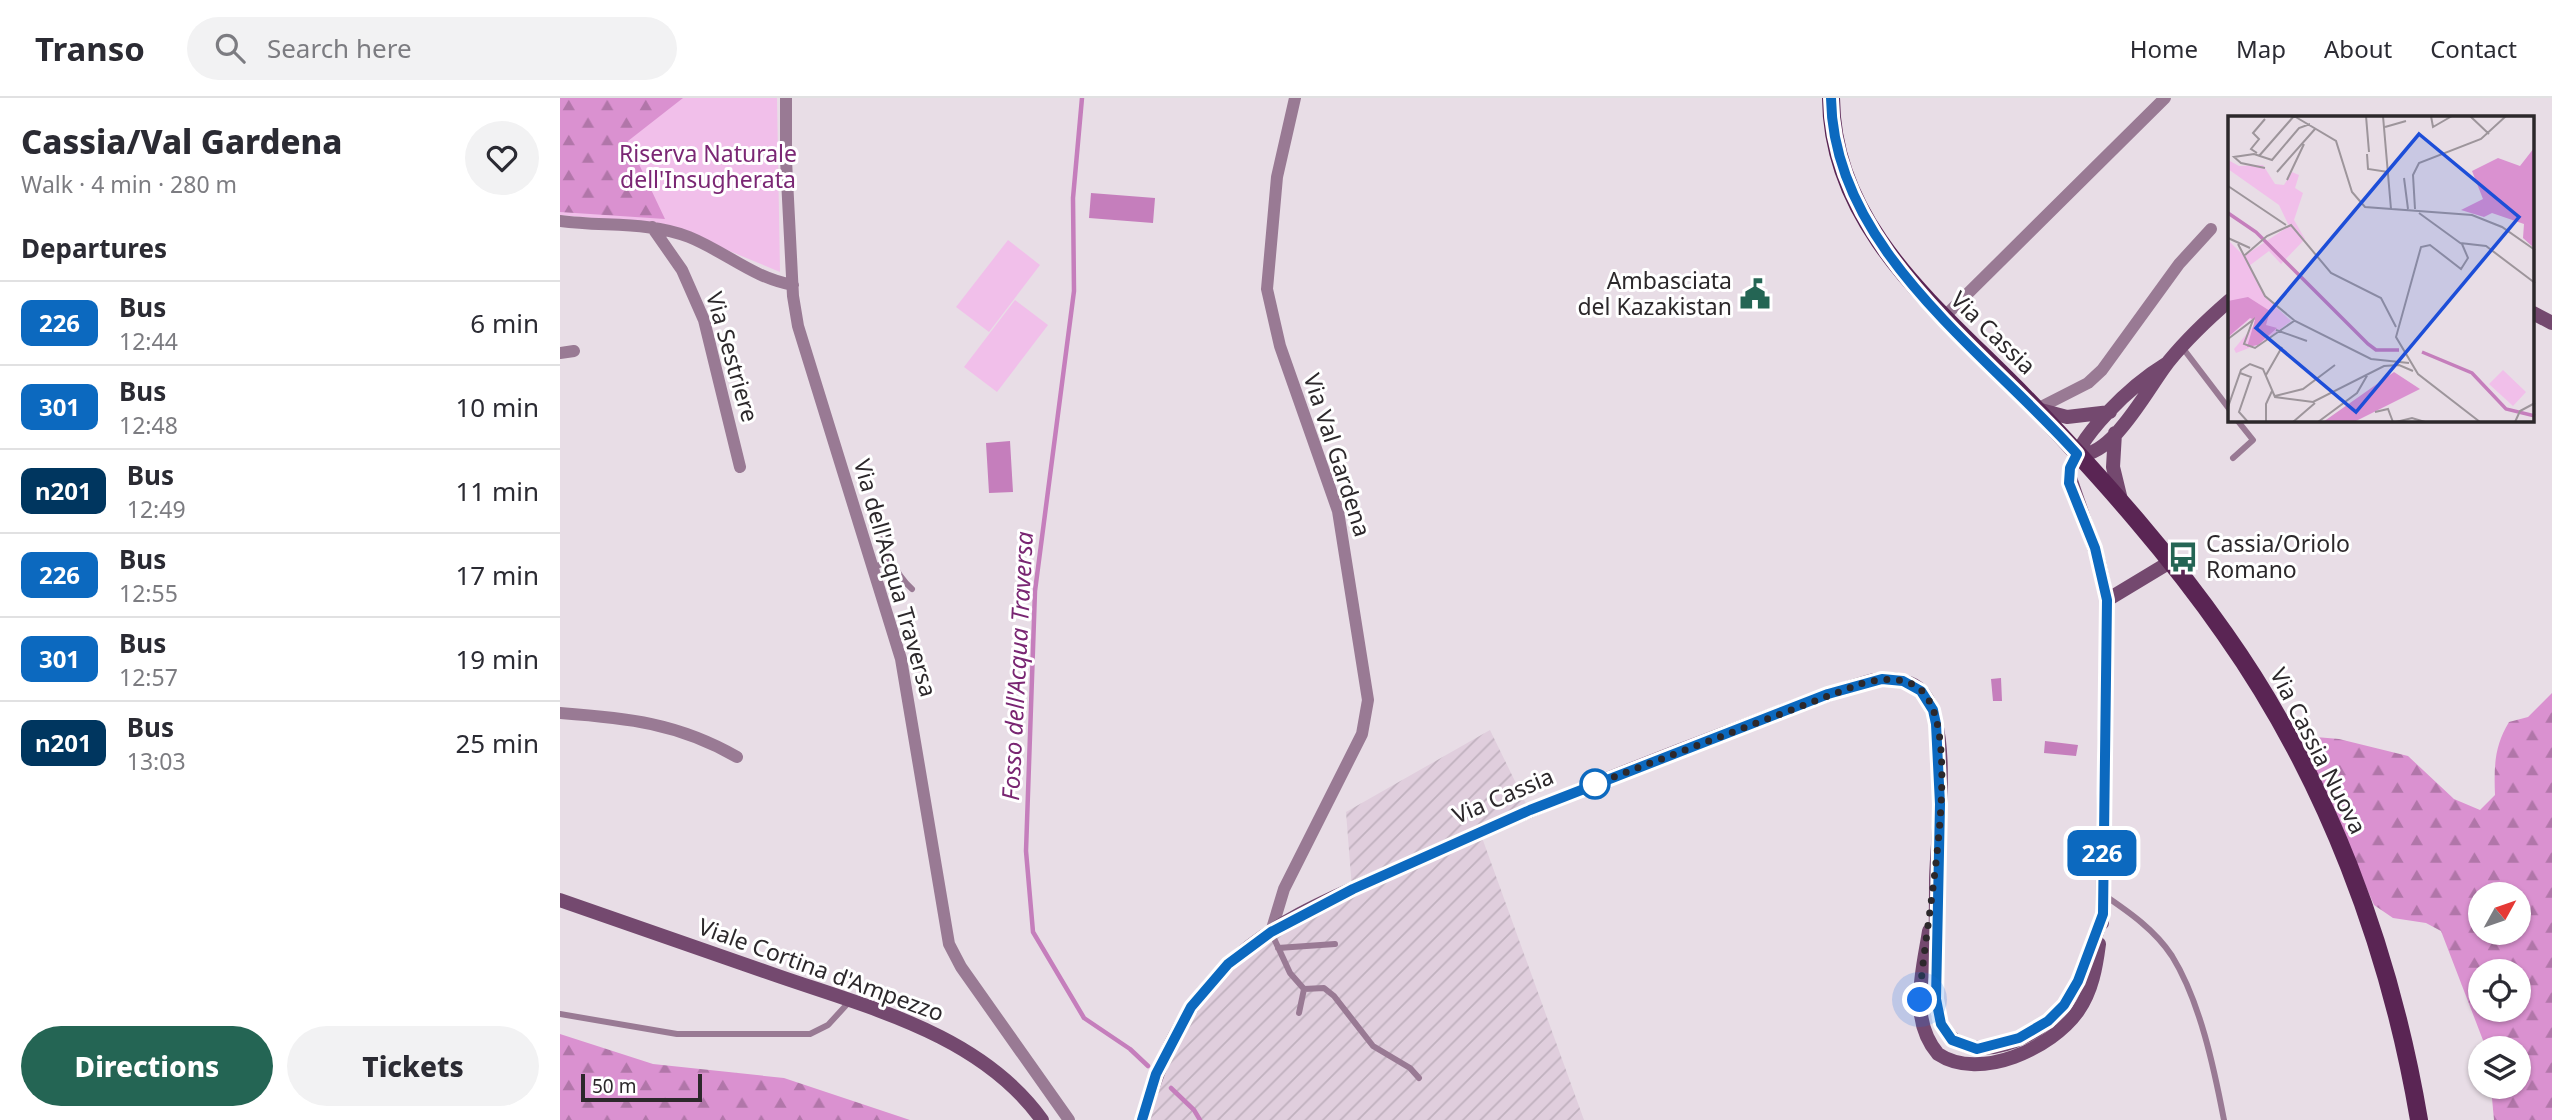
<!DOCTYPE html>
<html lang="en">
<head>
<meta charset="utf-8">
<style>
	body { margin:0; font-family:"Noto Sans",sans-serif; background:#f2f2f3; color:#2b2b33; height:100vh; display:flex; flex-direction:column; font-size:26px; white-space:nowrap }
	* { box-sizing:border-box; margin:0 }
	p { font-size:23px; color:#7c7c81 }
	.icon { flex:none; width:38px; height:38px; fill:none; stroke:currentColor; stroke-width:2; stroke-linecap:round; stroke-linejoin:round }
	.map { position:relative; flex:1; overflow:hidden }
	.side { display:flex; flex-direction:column; background:#fff; width:560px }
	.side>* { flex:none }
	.badge { padding:0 14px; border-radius:10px; font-size:24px; line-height:46px }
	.needle { width:46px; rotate:50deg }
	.tools { position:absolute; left:1908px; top:784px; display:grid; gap:14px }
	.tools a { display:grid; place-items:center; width:63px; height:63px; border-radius:50%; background:#fff; box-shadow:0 2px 5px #0004; font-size:35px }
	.scale { position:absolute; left:21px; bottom:18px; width:121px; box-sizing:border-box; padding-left:7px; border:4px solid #2c282b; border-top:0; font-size:19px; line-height:24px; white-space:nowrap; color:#2c282b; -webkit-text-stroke:5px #fff; paint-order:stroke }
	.you { position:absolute; width:35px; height:35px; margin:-18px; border:5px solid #fff; border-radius:50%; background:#1a73e8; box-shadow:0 0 0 10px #1a73e833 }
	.map>.badge { position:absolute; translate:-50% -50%; box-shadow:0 0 0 4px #fff }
	h2 { padding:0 21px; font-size:26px; line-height:63px }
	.round { display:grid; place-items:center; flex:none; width:74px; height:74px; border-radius:37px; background:#f2f2f3 }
	.headline { display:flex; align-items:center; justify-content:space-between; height:119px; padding:0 21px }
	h1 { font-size:33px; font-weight:800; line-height:52px }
	.button { display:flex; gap:14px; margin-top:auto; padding:14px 21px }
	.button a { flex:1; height:80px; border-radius:42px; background:#246554; color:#fff; font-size:28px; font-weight:800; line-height:80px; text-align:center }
	.button a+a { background:#f2f2f3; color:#2b2b33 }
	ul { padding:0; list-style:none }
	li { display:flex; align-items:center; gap:21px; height:84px; padding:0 21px; border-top:2px solid #e1e1e2 }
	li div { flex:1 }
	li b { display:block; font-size:26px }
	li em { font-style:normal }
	li .badge { min-width:77px; font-weight:700; text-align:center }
	header { display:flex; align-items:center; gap:42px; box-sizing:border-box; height:98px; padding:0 35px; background:#fff; border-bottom:2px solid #e1e1e2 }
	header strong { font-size:33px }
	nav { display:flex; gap:38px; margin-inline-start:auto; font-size:24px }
	.search { width:490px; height:63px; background:#f2f2f3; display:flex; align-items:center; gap:18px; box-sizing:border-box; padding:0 24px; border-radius:38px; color:#7c7c81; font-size:26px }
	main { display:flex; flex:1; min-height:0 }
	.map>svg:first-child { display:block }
	.industrial { fill:url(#industrial-furrows) }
	.green { fill:#f1bfea }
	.forest { fill:url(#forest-firs); fill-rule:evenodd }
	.water { fill:#c57ebc }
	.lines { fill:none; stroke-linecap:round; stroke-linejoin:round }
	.stream { stroke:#c57ebc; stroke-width:4.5 }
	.lane { stroke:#997a94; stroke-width:6 }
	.street { stroke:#997a94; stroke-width:12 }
	.secondary { stroke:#74496f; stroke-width:14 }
	.primary { stroke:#5a2554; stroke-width:18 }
	.line-casing { stroke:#fff; stroke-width:16 }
	.line { stroke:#0c69bf; stroke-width:10 }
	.walk { stroke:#2c282b; stroke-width:7; stroke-dasharray:0 12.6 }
	.stop-dot { fill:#fff; stroke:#0c69bf; stroke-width:3.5 }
	.labels { text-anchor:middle; stroke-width:6; stroke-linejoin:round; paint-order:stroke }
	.park-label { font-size:23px; fill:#7b2774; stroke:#fff }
	.poi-label { font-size:23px; fill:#2c282b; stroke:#fff; text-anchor:end }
	.street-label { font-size:23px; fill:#2c282b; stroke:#fff }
	.water-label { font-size:24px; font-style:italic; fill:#792572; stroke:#fff }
	.inset-river { fill:none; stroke:#c57ebc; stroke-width:3.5 }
	.inset-road { fill:none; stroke:#9d959b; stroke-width:2 }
	.view { fill:#1d4ed8; fill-opacity:0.15; stroke:#1d4ed8; stroke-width:3.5 }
	.inset-edge { fill:none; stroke:#2c282b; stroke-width:3.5 }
</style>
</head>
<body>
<header>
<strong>Transo</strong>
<div class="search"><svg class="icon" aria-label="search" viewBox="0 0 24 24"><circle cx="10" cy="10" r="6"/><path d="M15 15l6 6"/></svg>Search here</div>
<nav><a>Home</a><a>Map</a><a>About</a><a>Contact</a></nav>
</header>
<main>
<section class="side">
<div class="headline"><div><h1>Cassia/Val Gardena</h1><p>Walk · 4 min · 280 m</p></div><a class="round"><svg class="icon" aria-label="heart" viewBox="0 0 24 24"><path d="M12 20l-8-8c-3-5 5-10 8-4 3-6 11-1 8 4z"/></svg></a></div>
<h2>Departures</h2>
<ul>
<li><span class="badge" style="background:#0c69bf;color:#fff">226</span><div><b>Bus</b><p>12:44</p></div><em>6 min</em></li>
<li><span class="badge" style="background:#0c69bf;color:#fff">301</span><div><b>Bus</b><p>12:48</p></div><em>10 min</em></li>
<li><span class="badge" style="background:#00365f;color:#fff">n201</span><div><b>Bus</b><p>12:49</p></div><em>11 min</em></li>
<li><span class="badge" style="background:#0c69bf;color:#fff">226</span><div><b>Bus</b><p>12:55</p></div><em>17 min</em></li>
<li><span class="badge" style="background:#0c69bf;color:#fff">301</span><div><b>Bus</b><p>12:57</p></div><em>19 min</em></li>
<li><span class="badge" style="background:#00365f;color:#fff">n201</span><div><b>Bus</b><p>13:03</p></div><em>25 min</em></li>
</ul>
<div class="button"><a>Directions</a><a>Tickets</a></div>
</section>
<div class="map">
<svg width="1992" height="1022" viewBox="0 0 1992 1022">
	<defs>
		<pattern id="industrial-furrows" width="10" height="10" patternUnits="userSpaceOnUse" patternTransform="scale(1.75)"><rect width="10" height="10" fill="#e0cedd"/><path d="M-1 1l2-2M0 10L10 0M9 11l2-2" fill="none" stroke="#c0b1be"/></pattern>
		<pattern id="forest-firs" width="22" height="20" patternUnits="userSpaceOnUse" patternTransform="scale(1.75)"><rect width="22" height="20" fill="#da91d0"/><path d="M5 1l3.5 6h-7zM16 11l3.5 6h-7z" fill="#b176a9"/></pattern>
	</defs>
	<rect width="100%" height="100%" fill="#e8dde6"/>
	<path class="industrial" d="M930 632 969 712 920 734 1024 1022H582L596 976 668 866 792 791 786 714Z"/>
	<path class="green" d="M0 0H217L220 174 107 127 0 117Z
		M448 142 480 167 429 234 396 209Z
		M455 202 488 227 437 294 404 269Z"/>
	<path class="forest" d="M0 0H123L68 43 105 121 0 114Z
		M1992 595V1022H1934L1931 989H1958V950H1926L1881 833 1866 825 1833 820 1814 807 1744 647V638L1779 641 1848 658 1894 701 1920 712 1935 697C1934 669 1934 649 1949 624L1968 619ZM1958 796V835H1920V796ZM1920 873H1958V912H1920Z
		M0 936 93 966 224 980 350 1022H0Z"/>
	<path class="water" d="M531 95 595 100 593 125 529 120Z
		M450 343 453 394 429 395 426 345Z
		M1441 580 1442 603H1433L1431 581Z
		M1485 643 1518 647 1516 658 1484 655Z"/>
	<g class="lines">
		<path class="stream" d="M522 0 513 100 514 193 475 493 466 753 473 834 524 920 570 951 588 968
			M611 990 634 1012 640 1022"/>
		<path class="lane" d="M1622 249 1670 312
			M1673 360 1693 342 1677 322
			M318 419C325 444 331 473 352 491
			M314 469 332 462
			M1544 797C1569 814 1595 832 1612 858 1640 903 1654 970 1664 1022
			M711 834 730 875 744 891 739 915
			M718 850 775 846
			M744 891 764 890 774 898 813 948 850 970 859 980
			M0 916 117 936H250L268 927 290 903"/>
		<path class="street" d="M226 0V62L233 198 238 228 341 561 389 846 401 869 509 1022
			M0 123C43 129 88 123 129 139 166 154 193 180 233 187
			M92 129 122 172 144 222 180 369
			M1383 220 1605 0
			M0 255 14 253
			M1477 311 1528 285 1542 272 1619 166 1651 131
			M0 615C67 620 118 625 177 659
			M711 834 724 791 802 636 808 602 778 413 720 248 707 191 717 79 735 0"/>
		<path class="secondary" d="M1973 215 1992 225
			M1477 311 1507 319 1550 314
			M1555 335 1553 369 1561 402
			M1517 356C1552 362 1590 286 1609 263 1627 241 1648 221 1670 202
			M1547 502 1610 464
			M0 802C74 828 148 853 221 879 314 911 422 938 482 1022
			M1542 825 1547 502 1539 464 1509 377C1516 338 1573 286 1606 266
			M1369 833C1363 873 1348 921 1378 956 1420 984 1492 950 1518 913 1532 893 1536 869 1539 846
			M582 1022C599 964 623 909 668 867 720 816 797 790 862 760 961 715 1062 674 1165 635 1214 617 1263 596 1314 582 1332 580 1353 581 1364 596 1392 632 1377 737 1376 782 1376 822 1375 861 1376 901 1381 975 1462 953 1498 914 1522 888 1532 849 1543 816"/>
		<path class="primary" d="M1271 0C1272 139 1394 222 1479 314 1545 384 1610 457 1665 536 1766 679 1830 850 1859 1022"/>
	</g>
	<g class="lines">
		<g class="line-casing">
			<path id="line" d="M582 1022 596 976 631 909 668 866 711 834 793 791 970 712 1268 596 1322 581 1343 583 1361 593 1373 612 1376 626 1380 706 1376 901 1381 926 1392 942 1417 951 1459 940 1488 923 1504 907 1518 883 1543 816 1547 502 1535 450 1509 385 1510 370 1517 356C1425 253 1273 151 1271 0"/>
		</g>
		<use href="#line" class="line"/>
		<path class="walk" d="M1035 686 1027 689 1300 586C1319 581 1344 577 1361 592 1408 636 1361 840 1360 902"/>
	</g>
	<defs>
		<g id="civic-bare" transform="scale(2.415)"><path d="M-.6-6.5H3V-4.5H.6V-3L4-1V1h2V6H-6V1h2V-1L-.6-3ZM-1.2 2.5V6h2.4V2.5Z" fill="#246554" stroke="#fff" stroke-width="2.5" paint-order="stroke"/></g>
		<g id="bus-bare" transform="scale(2.415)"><path d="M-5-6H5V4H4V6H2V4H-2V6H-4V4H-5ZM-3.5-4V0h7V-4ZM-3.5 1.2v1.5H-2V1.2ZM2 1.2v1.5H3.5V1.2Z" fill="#246554" stroke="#fff" stroke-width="2.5" paint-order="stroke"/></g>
	</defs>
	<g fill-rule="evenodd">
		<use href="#civic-bare" x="1195" y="196"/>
		<use href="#bus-bare" x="1623" y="459"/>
	</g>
	<circle class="stop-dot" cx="1035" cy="686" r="14"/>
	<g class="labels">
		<g class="park-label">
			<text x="148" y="64">Riserva Naturale<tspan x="148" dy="26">dell'Insugherata</tspan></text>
		</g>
		<g class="poi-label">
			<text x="1172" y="191">Ambasciata<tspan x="1172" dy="26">del Kazakistan</tspan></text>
			<text x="1646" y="454" text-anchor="start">Cassia/Oriolo<tspan x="1646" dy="26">Romano</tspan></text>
		</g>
		<g class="street-label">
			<text transform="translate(1433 235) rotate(44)" y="8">Via Cassia</text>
			<text transform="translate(172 259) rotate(74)" y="8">Via Sestriere</text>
			<text transform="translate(777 357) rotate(72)" y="8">Via Val Gardena</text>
			<text transform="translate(335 480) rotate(74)" y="8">Via dell'Acqua Traversa</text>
			<text transform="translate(1758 653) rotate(63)" y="8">Via Cassia Nuova</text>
			<text transform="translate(943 698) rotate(-23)" y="8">Via Cassia</text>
			<text transform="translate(261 872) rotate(20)" y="8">Viale Cortina d'Ampezzo</text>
		</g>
		<g class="water-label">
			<text transform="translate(458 568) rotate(-87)" y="8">Fosso dell'Acqua Traversa</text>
		</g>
	</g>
	<g transform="translate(1668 18)">
		<rect width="306" height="306" fill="#e8dde6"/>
		<path d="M0 44 11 50 35 49 47 68 56 69 64 56 71 59 67 72 75 77 66 104 77 123 53 148 41 135 21 150 37 181 63 205 34 227 8 237 6 233 27 208 22 203 0 222V124L16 140 61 110 51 89 0 53ZM275 254 298 276 285 290 261 268Z" fill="#f1bfea"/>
		<path d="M306 32V132L295 122 296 108 264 97 256 101 233 94 255 83 244 55 270 42 292 50ZM20 181 42 195 38 209 49 212 30 229 19 231 27 204 22 202 0 221V185ZM166 256 192 273 126 306H95Z" fill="#da91d0"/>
		<path class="inset-river" d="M0 97 28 116 140 228 148 234H171M194 236 244 257 278 293 307 300"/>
		<path class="inset-road" d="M66 0 108 25 124 76 137 91 244 99 274 111 307 134M138 0 141 36M155 0 163 93M203 0 205 11 224 0M242 0 261 18M157 11 178 5M29 37 23 33 31 23 25 17 37 3M139 38 140 53 160 56M31 40 66 0M37 52 13 47 6 41 26 38 44 44 71 12 82 8M49 56 87 13M176 62 180 93M59 64 76 28M0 70 58 109M187 93 185 59 191 47 253 23 278 0M191 97 235 129M0 122 22 132M232 127 258 130 307 167M10 128 37 180 67 205 143 243 181 247M234 128 240 142 233 153 202 129 193 131 168 221 190 258 252 306M17 139 39 120 63 109 103 157 153 182 168 211M48 214 79 225M0 223 25 204 16 228 27 232 66 205M12 257 23 261 11 296 20 306M38 259 54 231M47 280 75 273 107 249M0 291 13 254 22 248 35 253 47 281 85 286 156 250 171 249 185 255M147 296 160 293 165 306M38 306V288L44 275M65 306 87 287M90 306 129 277 140 258M168 306 184 302 197 306M287 306 292 295 307 287"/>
		<path class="view" d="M191 18 291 101 128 296 28 212Z"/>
		<rect width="306" height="306" class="inset-edge"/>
	</g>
</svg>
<div class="tools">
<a><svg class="needle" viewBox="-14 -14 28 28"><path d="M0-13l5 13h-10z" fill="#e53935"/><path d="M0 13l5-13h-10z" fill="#7c7c81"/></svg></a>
<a><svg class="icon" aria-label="locate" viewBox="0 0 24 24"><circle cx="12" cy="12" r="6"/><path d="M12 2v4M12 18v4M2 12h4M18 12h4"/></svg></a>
<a><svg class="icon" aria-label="layers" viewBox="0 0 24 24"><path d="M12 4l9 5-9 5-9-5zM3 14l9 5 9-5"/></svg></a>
</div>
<div class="scale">50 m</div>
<div class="you" style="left:1360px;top:902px"></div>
<b class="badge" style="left:1542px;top:755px;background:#0c69bf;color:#fff">226</b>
</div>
</main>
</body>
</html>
